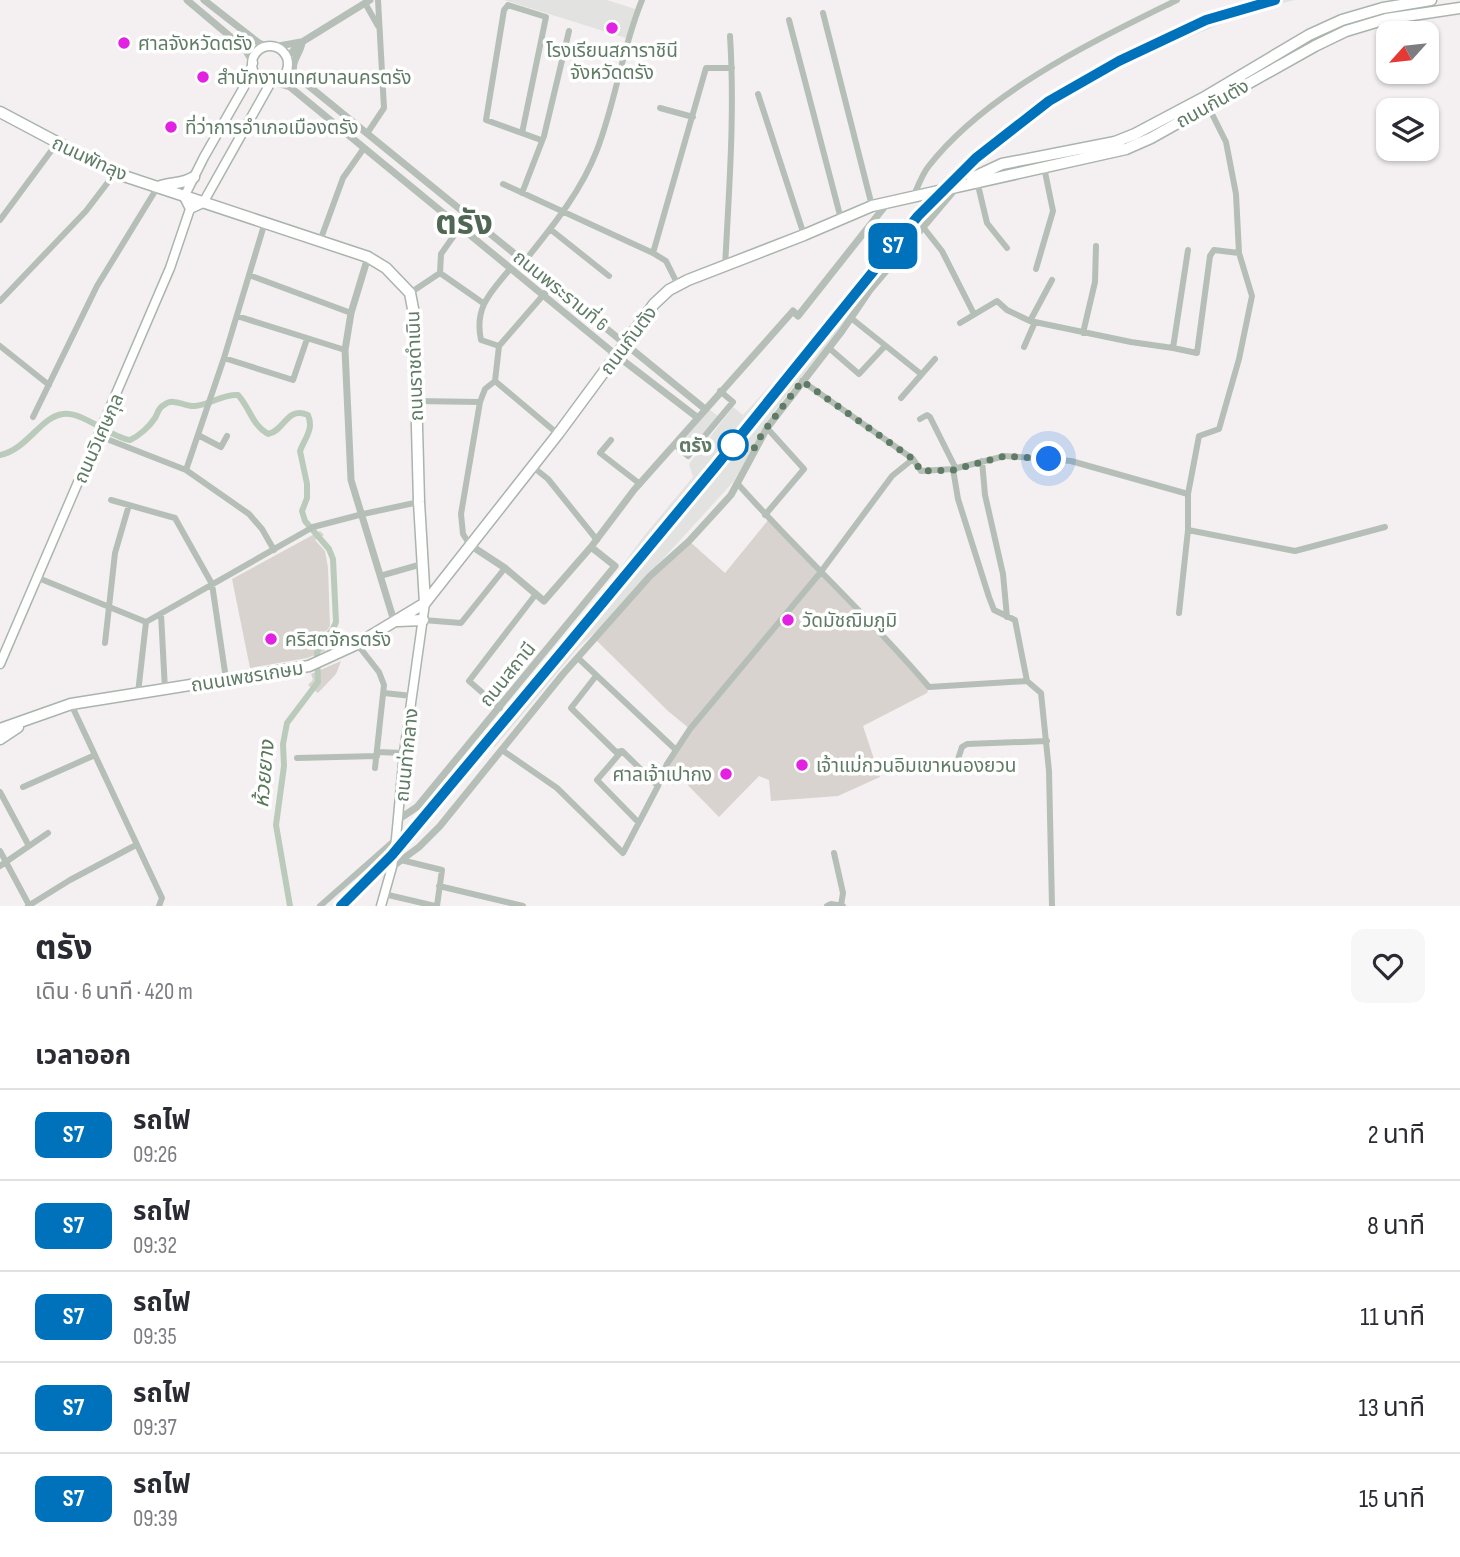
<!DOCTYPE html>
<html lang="th">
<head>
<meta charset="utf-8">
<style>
	body { margin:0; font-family:"Sofia Sans Condensed","Noto Sans Thai",sans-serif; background:#f7f7f7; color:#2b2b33; height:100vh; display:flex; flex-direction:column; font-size:26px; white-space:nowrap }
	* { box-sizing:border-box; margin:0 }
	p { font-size:23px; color:#7c7c81 }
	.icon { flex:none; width:38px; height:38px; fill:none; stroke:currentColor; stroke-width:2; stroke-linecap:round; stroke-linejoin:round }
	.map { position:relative; height:906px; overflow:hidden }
	.details { display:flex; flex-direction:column; background:#fff; flex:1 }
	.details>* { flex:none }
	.badge { padding:0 14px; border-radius:10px; font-size:24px; line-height:46px }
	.needle { width:46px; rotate:243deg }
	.tools { position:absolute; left:1376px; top:21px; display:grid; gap:14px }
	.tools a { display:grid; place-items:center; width:63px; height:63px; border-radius:14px; background:#fff; box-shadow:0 2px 5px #0004; font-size:35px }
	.you { position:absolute; width:35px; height:35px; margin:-18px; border:5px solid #fff; border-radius:50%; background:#1a73e8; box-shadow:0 0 0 10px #1a73e833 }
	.map>.badge { position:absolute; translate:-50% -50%; box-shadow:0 0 0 4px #fff }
	h2 { padding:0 35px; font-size:26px; line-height:63px }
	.round { display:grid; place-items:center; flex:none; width:74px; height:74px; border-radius:14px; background:#f7f7f7 }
	.summary { display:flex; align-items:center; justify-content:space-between; height:119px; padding:0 35px }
	h1 { font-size:33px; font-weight:700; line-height:52px }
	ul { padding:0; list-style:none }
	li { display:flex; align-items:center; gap:21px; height:91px; padding:0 35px; border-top:2px solid #e1e1e2 }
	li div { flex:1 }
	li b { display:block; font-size:26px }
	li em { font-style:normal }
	li .badge { min-width:77px; font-weight:700; text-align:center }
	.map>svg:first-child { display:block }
	.built { fill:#e2e2e0 }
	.green { fill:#d9d3cf }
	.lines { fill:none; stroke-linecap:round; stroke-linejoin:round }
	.canal { stroke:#bbcbbb; stroke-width:6 }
	.secondary-casing { stroke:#aab6ad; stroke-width:11 }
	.primary-casing { stroke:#aab4ac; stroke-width:13 }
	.minor { stroke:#b5bfb7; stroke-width:6 }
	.tertiary { stroke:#b5bfb7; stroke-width:7 }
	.secondary { stroke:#fff; stroke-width:8 }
	.primary { stroke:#fff; stroke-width:10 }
	.rail { stroke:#98a69b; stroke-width:2; stroke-dasharray:10 5; stroke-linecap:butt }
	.line-casing { stroke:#fff; stroke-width:16 }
	.line { stroke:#0072bc; stroke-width:10 }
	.walk { stroke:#5f7b65; stroke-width:7; stroke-dasharray:0 12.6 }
	.poi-dot { fill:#e221e3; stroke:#fff; stroke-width:2.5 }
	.stop-dot { fill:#fff; stroke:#0072bc; stroke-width:3.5 }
	.labels { text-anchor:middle; stroke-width:7; stroke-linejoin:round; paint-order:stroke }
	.poi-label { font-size:19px; fill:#5f7b65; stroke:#fff; text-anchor:start }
	.street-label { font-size:19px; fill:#5f7b65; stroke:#fff }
	.stop-label { font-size:19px; font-weight:bold; fill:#5f7b65; stroke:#fff; text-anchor:end }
	.water-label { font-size:21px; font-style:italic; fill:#5a785a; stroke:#fff }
	.town-label { font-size:33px; font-weight:bold; fill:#516755; stroke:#fff }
</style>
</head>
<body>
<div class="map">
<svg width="1460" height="906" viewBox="0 0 1460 906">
	<rect width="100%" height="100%" fill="#f4f0f1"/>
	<path class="built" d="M504 0H607L635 9 626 38Z
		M1251 0H1295L1258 9 1116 67 1024 126 967 171 884 268 846 321 772 414 734 481 602 626 578 648 495 747 484 742 568 640 644 536 693 477 689 464 733 407 743 415 777 378 907 217 942 180 1015 121 1087 74 1168 29Z
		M709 409 718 416 687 451 679 445Z"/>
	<path class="green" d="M769 519 929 687 927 693 863 726 880 777 838 796 771 801 769 780 759 776 719 817 667 764 690 729 668 711 595 639 648 578 689 541 725 573Z
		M320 531 324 535 315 540 325 551 328 568 330 626C324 635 316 639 311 650L323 646 325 651 307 658 250 668 232 579Z
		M341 661 336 674 318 693 308 685 313 680 311 674Z"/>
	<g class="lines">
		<path class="canal" d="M0 455C28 449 40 417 63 414 82 411 110 437 130 440 139 436 149 427 155 418 158 413 158 408 164 405 174 397 184 407 195 406 210 405 222 394 238 395 250 408 252 425 268 434 285 431 286 406 308 415 314 429 305 438 300 451L307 484V498L302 511 305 521 329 549 333 559 336 622 333 629 320 644 317 653 318 682 287 723 283 744 284 766 276 825 290 906"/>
		<g class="secondary-casing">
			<path id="secondary" d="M252 64a18 18 0 1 1 36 0a18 18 0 1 1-36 0Z
				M190 209 203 203 271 82
				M0 664 170 268 190 209 184 197 204 157 244 87 253 63
				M381 906 392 867 396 839 404 753 425 603"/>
		</g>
		<g class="primary-casing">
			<path id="primary" d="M0 112 115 173 368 257 386 268 410 293 414 314 419 502 425 603
				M972 178 1002 164 1115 142 1135 134 1203 98 1309 35 1342 20 1383 8 1431 0
				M158 187C170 182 182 185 194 177
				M398 621 423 620
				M0 729 71 704 309 666 357 644 425 603 558 434 654 304 669 290 688 280 804 235 872 206 1126 149 1151 138 1315 46 1346 31 1386 19 1460 8
				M0 739 18 727"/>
		</g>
		<path class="minor" d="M365 3 378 26
			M823 13 872 206
			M789 20 841 219
			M758 94 804 235
			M660 108 693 117
			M368 132 384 108 378 0
			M522 133 546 17 508 5 504 10 486 120 541 140
			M977 181 987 223 1007 248
			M503 184 653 253 666 261 678 285
			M522 193 544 136 569 31
			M914 195C918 186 922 175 928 167 986 92 1094 41 1177 0
			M0 220 57 143
			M923 227 942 251 974 314
			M550 229 609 276
			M320 241 343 178 364 148
			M653 253 706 68H732
			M524 262C552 227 581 192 597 150 616 101 622 48 642 0
			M725 267C729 190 735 113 730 36
			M1036 269 1053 211 1044 167
			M440 273 483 303
			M249 275 351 313
			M410 293 440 273 441 254 460 227
			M0 301 86 211 115 173
			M237 316 345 350
			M851 318 921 374
			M1030 321 1052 280
			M960 323 997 301 1007 310 1030 321 1131 342 1173 348 1188 250
			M1083 333 1095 282 1096 246
			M0 346 49 385
			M499 346 481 340C474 307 491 292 510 269
			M1024 347 1035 322
			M829 348 859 374 885 346
			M1173 348 1197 353 1210 256 1214 250 1239 253
			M224 358 293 380 307 339
			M495 381 558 434
			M802 381 913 459 921 471 953 469 1005 456 1071 461 1188 494
			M901 398 935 359
			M416 401 480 402
			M33 417 97 286 157 188
			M920 419 927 415 930 417 956 469
			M198 435 221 447 227 436
			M99 436 186 470 249 514 262 529 274 550
			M611 440 600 453 640 484
			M675 445 688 456 733 402 720 391
			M982 461 985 495 1003 574 1007 617
			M533 467 548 479 597 540
			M953 469 958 499 989 597 994 610 1015 620 1027 681
			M186 470 224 358 265 222
			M737 483C799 553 869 616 929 687L1027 681 1041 693 1049 771 1052 906
			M111 500 175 518 212 584 226 679
			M765 515 804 469 767 428
			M1188 530 1295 551 1385 527
			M470 545 463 534 461 514 480 402 485 389 495 381 499 346 552 285
			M380 576 422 564
			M36 577 146 622
			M1179 613 1188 530V494L1199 436 1219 429 1239 359 1252 296 1239 253 1236 194 1226 142 1207 104
			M161 614 165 690
			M423 620 461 623 505 568
			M105 643 115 553 129 505
			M357 644 379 672 384 685 375 768
			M578 658 676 750
			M596 676 571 708 616 752 622 751 658 786
			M138 693 146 622 313 527 363 514 419 502
			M384 693 412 696
			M71 704 162 898 159 906
			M500 708 469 681 536 594
			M502 750 557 788 623 853 658 786 667 764 690 729 820 573 892 476 913 459
			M377 752 404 753
			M621 752 597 780 638 822
			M297 758 377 756
			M955 768 962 747 967 744 1047 741
			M23 787 95 755
			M0 792 29 846
			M0 851 29 905
			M834 853 843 893 841 905
			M401 860 442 870 437 906
			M0 866 48 833
			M439 886 523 906
			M384 894 435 906
			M28 906 70 880 136 845
			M320 906 396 839
			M827 906 831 904 843 906"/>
		<path class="tertiary" d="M187 0 245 49 253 63
			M204 0 259 43 268 47
			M273 47 301 42
			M287 57 302 42 370 0
			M288 69 705 409
			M294 73C291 61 300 54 302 43
			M274 82 290 87 616 355 698 418
			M368 257 351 313 345 350 351 480 394 621
			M470 545 505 568 544 601 591 547 634 490 793 311 798 316 889 201
			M399 819 417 807 615 566 591 547
			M392 867 419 847 440 826 563 674 650 576 689 541 731 495 767 428 842 331 870 290 957 187"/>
		<use href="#secondary" class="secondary"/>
		<use href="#primary" class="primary"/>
		<path class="rail" d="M341 906 392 855 582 628 717 466 918 216 976 158 1049 101 1119 61 1206 20 1275 0"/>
	</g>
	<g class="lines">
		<g class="line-casing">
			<path id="line" d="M341 906 392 855 565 648 716 466 918 216 976 158 1049 101 1119 61 1206 20 1275 0"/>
		</g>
		<use href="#line" class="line"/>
		<path class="walk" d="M733 445 752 452 762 434 802 381 913 459 921 471 953 470 1005 456 1049 459"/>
	</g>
	<g class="poi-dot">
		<circle cx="612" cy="28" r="7"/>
		<circle cx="124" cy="43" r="7"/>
		<circle cx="203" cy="77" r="7"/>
		<circle cx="171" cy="127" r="7"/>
		<circle cx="788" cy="620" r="7"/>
		<circle cx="271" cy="639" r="7"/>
		<circle cx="802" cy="765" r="7"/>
		<circle cx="726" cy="774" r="7"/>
	</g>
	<circle class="stop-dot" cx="733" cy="445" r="14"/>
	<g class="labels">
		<g class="poi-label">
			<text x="138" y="50">ศาลจังหวัดตรัง</text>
			<text x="612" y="57" text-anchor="middle">โรงเรียนสภาราชินี<tspan x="612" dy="22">จังหวัดตรัง</tspan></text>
			<text x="217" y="84">สำนักงานเทศบาลนครตรัง</text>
			<text x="185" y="134">ที่ว่าการอำเภอเมืองตรัง</text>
			<text x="802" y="627">วัดมัชฌิมภูมิ</text>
			<text x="285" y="646">คริสตจักรตรัง</text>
			<text x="816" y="772">เจ้าเเม่กวนอิมเขาหนองยวน</text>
			<text x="712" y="781" text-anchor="end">ศาลเจ้าเปากง</text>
		</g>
		<g class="street-label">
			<text transform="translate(1212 103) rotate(-29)" y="7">ถนนกันตัง</text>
			<text transform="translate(90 158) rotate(25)" y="7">ถนนพัทลุง</text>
			<text transform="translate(561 290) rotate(39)" y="7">ถนนพระรามที่ 6</text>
			<text transform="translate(628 340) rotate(-53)" y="7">ถนนกันตัง</text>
			<text transform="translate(414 366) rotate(-92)" y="7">ถนนราชดำเนิน</text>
			<text transform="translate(98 438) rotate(-66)" y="7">ถนนวิเศษกุล</text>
			<text transform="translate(507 674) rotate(-51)" y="7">ถนนสถานี</text>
			<text transform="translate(247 676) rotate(-9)" y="7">ถนนเพชรเกษม</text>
			<text transform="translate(406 755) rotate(-84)" y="7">ถนนท่ากลาง</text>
		</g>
		<g class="stop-label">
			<text x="712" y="452">ตรัง</text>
		</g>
		<g class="water-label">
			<text transform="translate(264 774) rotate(-85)" y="7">ห้วยยาง</text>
		</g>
		<g class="town-label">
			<text x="464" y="234">ตรัง</text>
		</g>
	</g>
</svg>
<div class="tools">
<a><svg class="needle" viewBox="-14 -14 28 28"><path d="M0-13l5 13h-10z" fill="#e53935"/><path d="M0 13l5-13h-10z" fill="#7c7c81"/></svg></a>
<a><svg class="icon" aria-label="layers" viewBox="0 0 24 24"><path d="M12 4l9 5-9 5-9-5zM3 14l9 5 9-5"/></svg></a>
</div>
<div class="you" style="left:1049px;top:459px"></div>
<b class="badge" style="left:893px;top:246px;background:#0072bc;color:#fff">S7</b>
</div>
<section class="details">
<div class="summary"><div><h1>ตรัง</h1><p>เดิน · 6 นาที · 420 m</p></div><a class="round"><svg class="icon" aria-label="heart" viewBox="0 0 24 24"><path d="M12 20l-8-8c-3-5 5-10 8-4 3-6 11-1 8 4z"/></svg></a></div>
<h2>เวลาออก</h2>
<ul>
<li><span class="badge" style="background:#0072bc;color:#fff">S7</span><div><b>รถไฟ</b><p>09:26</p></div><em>2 นาที</em></li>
<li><span class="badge" style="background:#0072bc;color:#fff">S7</span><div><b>รถไฟ</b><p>09:32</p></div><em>8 นาที</em></li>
<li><span class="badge" style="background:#0072bc;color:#fff">S7</span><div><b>รถไฟ</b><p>09:35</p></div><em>11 นาที</em></li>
<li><span class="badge" style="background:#0072bc;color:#fff">S7</span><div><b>รถไฟ</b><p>09:37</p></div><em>13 นาที</em></li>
<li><span class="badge" style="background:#0072bc;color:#fff">S7</span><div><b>รถไฟ</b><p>09:39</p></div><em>15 นาที</em></li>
</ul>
</section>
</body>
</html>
